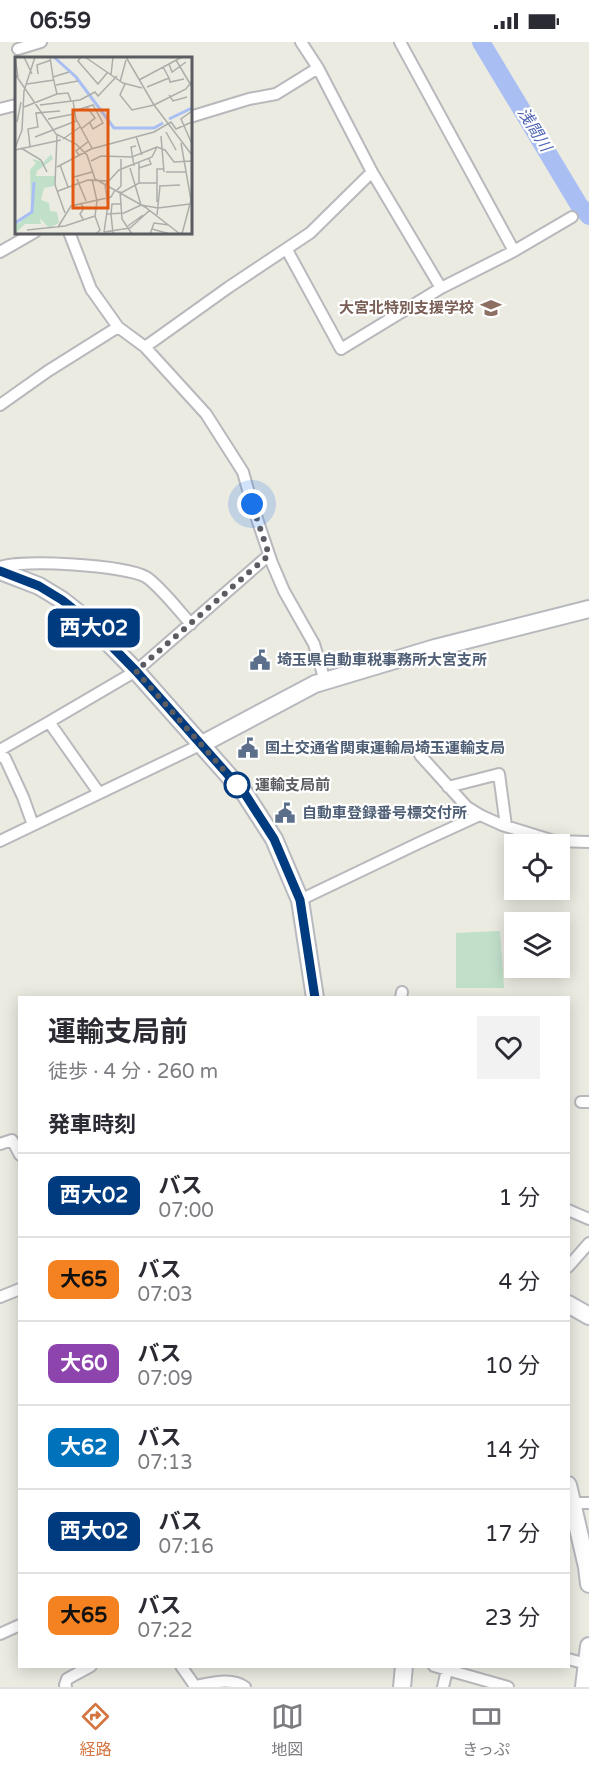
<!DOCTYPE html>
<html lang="ja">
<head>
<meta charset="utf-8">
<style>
	body { margin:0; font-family:"Varela Round","Noto Sans JP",sans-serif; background:#f2f2f3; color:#2b2b33; height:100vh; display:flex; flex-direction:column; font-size:22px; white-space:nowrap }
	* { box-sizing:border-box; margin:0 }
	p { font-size:20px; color:#7c7c81 }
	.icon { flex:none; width:33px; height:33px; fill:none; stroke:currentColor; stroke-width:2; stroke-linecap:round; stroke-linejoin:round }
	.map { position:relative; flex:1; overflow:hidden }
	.side { position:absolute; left:18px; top:954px; width:552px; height:672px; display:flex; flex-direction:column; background:#fff; border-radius:0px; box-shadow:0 3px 15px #0003 }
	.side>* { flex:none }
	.badge { padding:0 12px; border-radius:9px; font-size:21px; line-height:39px }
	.buttons { position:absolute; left:504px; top:792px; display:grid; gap:12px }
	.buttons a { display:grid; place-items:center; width:66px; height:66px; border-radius:0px; background:#fff; box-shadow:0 3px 15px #0003; font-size:30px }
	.you { position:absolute; width:30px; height:30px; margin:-15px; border:4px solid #fff; border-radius:50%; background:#1a73e8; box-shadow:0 0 0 9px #1a73e833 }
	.map>.badge { position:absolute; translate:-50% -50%; box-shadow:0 0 0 3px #fff }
	h2 { padding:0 30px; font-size:22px; line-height:54px }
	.round { display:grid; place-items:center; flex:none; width:63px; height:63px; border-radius:0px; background:#f2f2f3 }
	.head { display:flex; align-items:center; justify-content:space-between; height:102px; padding:0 30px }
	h1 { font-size:28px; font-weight:700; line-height:45px }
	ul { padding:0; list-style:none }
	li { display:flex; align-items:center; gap:18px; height:84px; padding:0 30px; border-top:2px solid #e1e1e2 }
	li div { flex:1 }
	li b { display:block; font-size:22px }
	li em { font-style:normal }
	li .badge { min-width:66px; font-weight:700; text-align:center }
	.status { display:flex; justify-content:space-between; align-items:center; height:42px; padding:0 30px; background:#fff; direction:ltr }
	.status svg { height:16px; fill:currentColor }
	.tab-bar { display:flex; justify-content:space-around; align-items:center; height:84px; border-top:2px solid #e1e1e2; background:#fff; font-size:16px; color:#7c7c81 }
	.tab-bar a { display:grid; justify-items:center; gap:3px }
	.tab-bar .selected { color:#d47440 }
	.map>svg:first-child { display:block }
	.green { fill:#c1e0ca }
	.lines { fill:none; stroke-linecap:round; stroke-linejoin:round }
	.river { stroke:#a9bff4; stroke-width:18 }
	.street-casing { stroke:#b8b8bd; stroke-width:14 }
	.secondary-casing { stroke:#b8b9bf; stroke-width:20 }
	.street { stroke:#fff; stroke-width:10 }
	.secondary { stroke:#fff; stroke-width:16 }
	.line-casing { stroke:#fff; stroke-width:14 }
	.line { stroke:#003b80; stroke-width:9 }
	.walk { stroke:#5b5c61; stroke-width:6; stroke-dasharray:0 10.8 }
	.stop-dot { fill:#fff; stroke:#003b80; stroke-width:3 }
	.labels { text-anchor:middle; stroke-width:4.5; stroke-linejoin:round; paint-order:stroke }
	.education-label { font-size:15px; font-weight:bold; fill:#785e54; stroke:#fff; text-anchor:end }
	.service-label { font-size:15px; font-weight:bold; fill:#4e5e75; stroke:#fff; text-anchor:start }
	.stop-label { font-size:15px; font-weight:bold; fill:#5b5c61; stroke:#fff; text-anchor:start }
	.water-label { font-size:16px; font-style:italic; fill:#5065b4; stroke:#fff }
	.inset-river { fill:none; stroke:#a9bff4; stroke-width:3 }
	.inset-road { fill:none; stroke:#adaeaa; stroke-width:1.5 }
	.view { fill:#e15910; fill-opacity:0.15; stroke:#e15910; stroke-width:3 }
	.inset-edge { fill:none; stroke:#5b5c61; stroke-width:3 }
</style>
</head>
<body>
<div class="status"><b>06:59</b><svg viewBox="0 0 49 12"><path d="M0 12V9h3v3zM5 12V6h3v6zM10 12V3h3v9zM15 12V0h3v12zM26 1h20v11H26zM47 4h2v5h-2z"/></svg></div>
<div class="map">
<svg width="589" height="1645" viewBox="0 0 589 1645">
	<rect width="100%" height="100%" fill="#ebebe2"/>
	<path class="green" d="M500 889 504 946H456V891Z"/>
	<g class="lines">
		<path class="river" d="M481 0 579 163 589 174"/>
		<g class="street-casing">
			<path id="street" d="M18 7 41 0
				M0 67 16 63
				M190 75 249 57 276 52 318 26
				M372 130 441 246
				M69 190 91 247 118 285 145 305 206 372 243 430 252 462 272 521 284 549 314 602 325 639
				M287 208 341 307 441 246 514 209 400 0
				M514 209 572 175
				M0 210 35 190
				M145 305 229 245 310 191 372 130 318 26 301 0
				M0 363 48 329 118 285
				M0 525C22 517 125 523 146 535 160 544 179 569 191 582
				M0 708 49 680
				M420 713 467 765 480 773
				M0 714 5 716 23 755 33 783
				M448 745 499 732 506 784
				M99 751 49 680 136 629 269 513
				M0 799 202 702
				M300 858 421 800 480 773 502 783 554 799 589 800
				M401 956 402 950
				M581 1060H589
				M0 1102 12 1098 20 1113
				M568 1168 589 1177
				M568 1225 589 1201
				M0 1255 20 1247
				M569 1459 572 1458 579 1461H589
				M0 1592 20 1583
				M568 1617 587 1622
				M181 1624 195 1644 194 1645
				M434 1624 508 1645
				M195 1644C211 1641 232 1635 245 1645
				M66 1645 65 1643 67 1637 91 1624
				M443 1645 447 1628"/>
		</g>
		<g class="secondary-casing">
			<path id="secondary" d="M0 529 39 544 62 558 81 573 136 629 245 752 274 797 300 858 315 956
				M202 702 315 642 435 606 589 567
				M568 1262 589 1274
				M568 1443 587 1525 589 1542
				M402 1645 404 1624
				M584 1645 589 1604"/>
		</g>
		<use href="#street" class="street"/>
		<use href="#secondary" class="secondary"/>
	</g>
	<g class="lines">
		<g class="line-casing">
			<path id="line" d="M0 529 39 544 62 558 81 573 136 629 245 752 274 797 300 858 315 956"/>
		</g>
		<use href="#line" class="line"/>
		<path class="walk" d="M237 743 136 629 269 513 252 462"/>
	</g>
	<defs>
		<g id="school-bare" transform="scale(1.62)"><path d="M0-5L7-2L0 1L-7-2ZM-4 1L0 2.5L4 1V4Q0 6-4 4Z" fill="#8d6e63" stroke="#fff" stroke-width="2.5" paint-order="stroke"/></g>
		<g id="civic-bare" transform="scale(1.62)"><path d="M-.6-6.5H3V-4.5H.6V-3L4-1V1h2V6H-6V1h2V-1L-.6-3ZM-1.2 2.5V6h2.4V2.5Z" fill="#5c6f8a" stroke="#fff" stroke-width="2.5" paint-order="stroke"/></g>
	</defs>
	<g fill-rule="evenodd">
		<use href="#school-bare" x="491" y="266"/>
		<use href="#civic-bare" x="260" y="618"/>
		<use href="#civic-bare" x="248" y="706"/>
		<use href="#civic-bare" x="285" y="771"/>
	</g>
	<circle class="stop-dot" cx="237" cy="743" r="12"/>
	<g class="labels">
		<g class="education-label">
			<text x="474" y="271">大宮北特別支援学校</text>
		</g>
		<g class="service-label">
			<text x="277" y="623">埼玉県自動車税事務所大宮支所</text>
			<text x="265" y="711">国土交通省関東運輸局埼玉運輸支局</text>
			<text x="302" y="776">自動車登録番号標交付所</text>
		</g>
		<g class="stop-label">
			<text x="255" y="748">運輸支局前</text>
		</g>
		<g class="water-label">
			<text transform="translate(535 87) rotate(58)" y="6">浅間川</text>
		</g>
	</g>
	<g transform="translate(15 15)">
		<rect width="177" height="177" fill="#ebebe2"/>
		<path d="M36 97 38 102 22 114 21 119H40L39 129 29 131 26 143 34 146 35 154 42 155 44 166 34 171 25 161 26 167H10L0 177V166H6L3 163 16 154 15 113 21 106 17 102 29 105Z" fill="#c1e0ca"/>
		<path class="inset-river" d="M39 0 61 20 99 71H139L148 66M154 62 177 51M0 166 17 155 19 125"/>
		<path class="inset-road" d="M0 0 3 20M9 0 17 17M35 0 38 20 54 15M66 0 63 4 83 27 92 16M70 0 108 26 127 31M111 0 139 48 177 98M161 3 177 30M154 7 157 15 171 5M0 17 41 77 61 87 72 98 80 122 130 150 165 177M23 17 22 8 36 3M96 18 98 0M154 21 155 25 169 22M124 23 167 0M105 25 111 3M12 27 39 23M110 27 105 38 117 53 139 48M41 28 63 24M132 30 154 21 148 10M42 37 53 36 56 44M154 38 158 44 172 40M58 44 61 62 77 91M25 48 65 43 80 35 83 39 102 19M139 48 171 32 177 24M9 50 42 37 38 20M59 54 78 48 88 66 78 72 75 66M177 54 166 62 177 87M33 62 59 57M2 65 6 45M66 72 80 61 72 50M151 75 161 93M42 78 40 128 50 156M121 79 127 98M146 79 149 115M20 80 61 64M48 82 65 70M166 86 176 143 167 177M15 89 13 72 23 70 21 56 45 54M142 90 150 93 159 105 177 104M0 91 7 73 9 34 20 0M6 91 26 103 32 115M0 93 46 83M64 98 61 94 74 84M76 104 86 99 117 100 142 90M45 108 53 130M119 109 116 90 121 89M42 110 76 92 139 75 156 65 161 72 177 65M115 111 126 148M124 111 136 107 134 102M168 115H151H171M59 120 77 115M62 122 71 144M77 122 82 144 80 159M124 126V106M90 128 104 113 137 100 142 90M144 129 165 128M43 134 73 123 94 124M101 134 106 129V102M105 134 107 162 117 177M106 136 124 126H142M142 145V112H149M65 146 69 151 65 157 68 162M92 157 109 156 126 148 143 151 175 147M96 157 98 177M96 157 97 147H106M142 158 145 129M80 159 85 173 81 177M113 169 128 158M43 170 56 149 96 140 100 133M137 172 155 177M12 173 50 169 80 159M89 175 115 171 135 153M89 175 93 147 90 128M135 177 139 166 154 168"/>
		<path class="view" d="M58 53H93V151H58Z"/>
		<rect width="177" height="177" class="inset-edge"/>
	</g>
</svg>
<div class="buttons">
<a><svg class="icon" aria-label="locate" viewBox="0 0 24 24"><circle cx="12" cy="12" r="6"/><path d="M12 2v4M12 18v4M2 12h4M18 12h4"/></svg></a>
<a><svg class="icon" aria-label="layers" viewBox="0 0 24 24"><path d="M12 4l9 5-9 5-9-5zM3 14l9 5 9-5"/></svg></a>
</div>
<div class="you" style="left:252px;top:462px"></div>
<b class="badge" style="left:94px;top:586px;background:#003b80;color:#fff">西大02</b>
<section class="side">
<div class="head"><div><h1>運輸支局前</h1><p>徒歩 · 4 分 · 260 m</p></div><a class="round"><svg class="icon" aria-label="heart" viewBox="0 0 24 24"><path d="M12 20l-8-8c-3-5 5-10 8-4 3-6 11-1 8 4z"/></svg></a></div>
<h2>発車時刻</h2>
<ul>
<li><span class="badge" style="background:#003b80;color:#fff">西大02</span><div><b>バス</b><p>07:00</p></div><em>1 分</em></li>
<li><span class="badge" style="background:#f58220;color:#111">大65</span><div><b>バス</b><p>07:03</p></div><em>4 分</em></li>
<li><span class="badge" style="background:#8e44ad;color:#fff">大60</span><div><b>バス</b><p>07:09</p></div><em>10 分</em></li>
<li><span class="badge" style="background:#0072bc;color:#fff">大62</span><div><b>バス</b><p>07:13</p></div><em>14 分</em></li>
<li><span class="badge" style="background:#003b80;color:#fff">西大02</span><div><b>バス</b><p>07:16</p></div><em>17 分</em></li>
<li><span class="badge" style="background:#f58220;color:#111">大65</span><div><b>バス</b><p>07:22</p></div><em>23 分</em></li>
</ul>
</section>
</div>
<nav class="tab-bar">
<a class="selected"><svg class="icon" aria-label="directions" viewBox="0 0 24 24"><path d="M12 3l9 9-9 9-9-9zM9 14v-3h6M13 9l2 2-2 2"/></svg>経路</a>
<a><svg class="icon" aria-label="map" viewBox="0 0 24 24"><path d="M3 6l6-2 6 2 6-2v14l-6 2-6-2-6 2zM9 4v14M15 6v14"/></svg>地図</a>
<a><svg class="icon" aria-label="tickets" viewBox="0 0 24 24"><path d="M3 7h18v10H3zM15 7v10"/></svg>きっぷ</a>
</nav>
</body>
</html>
